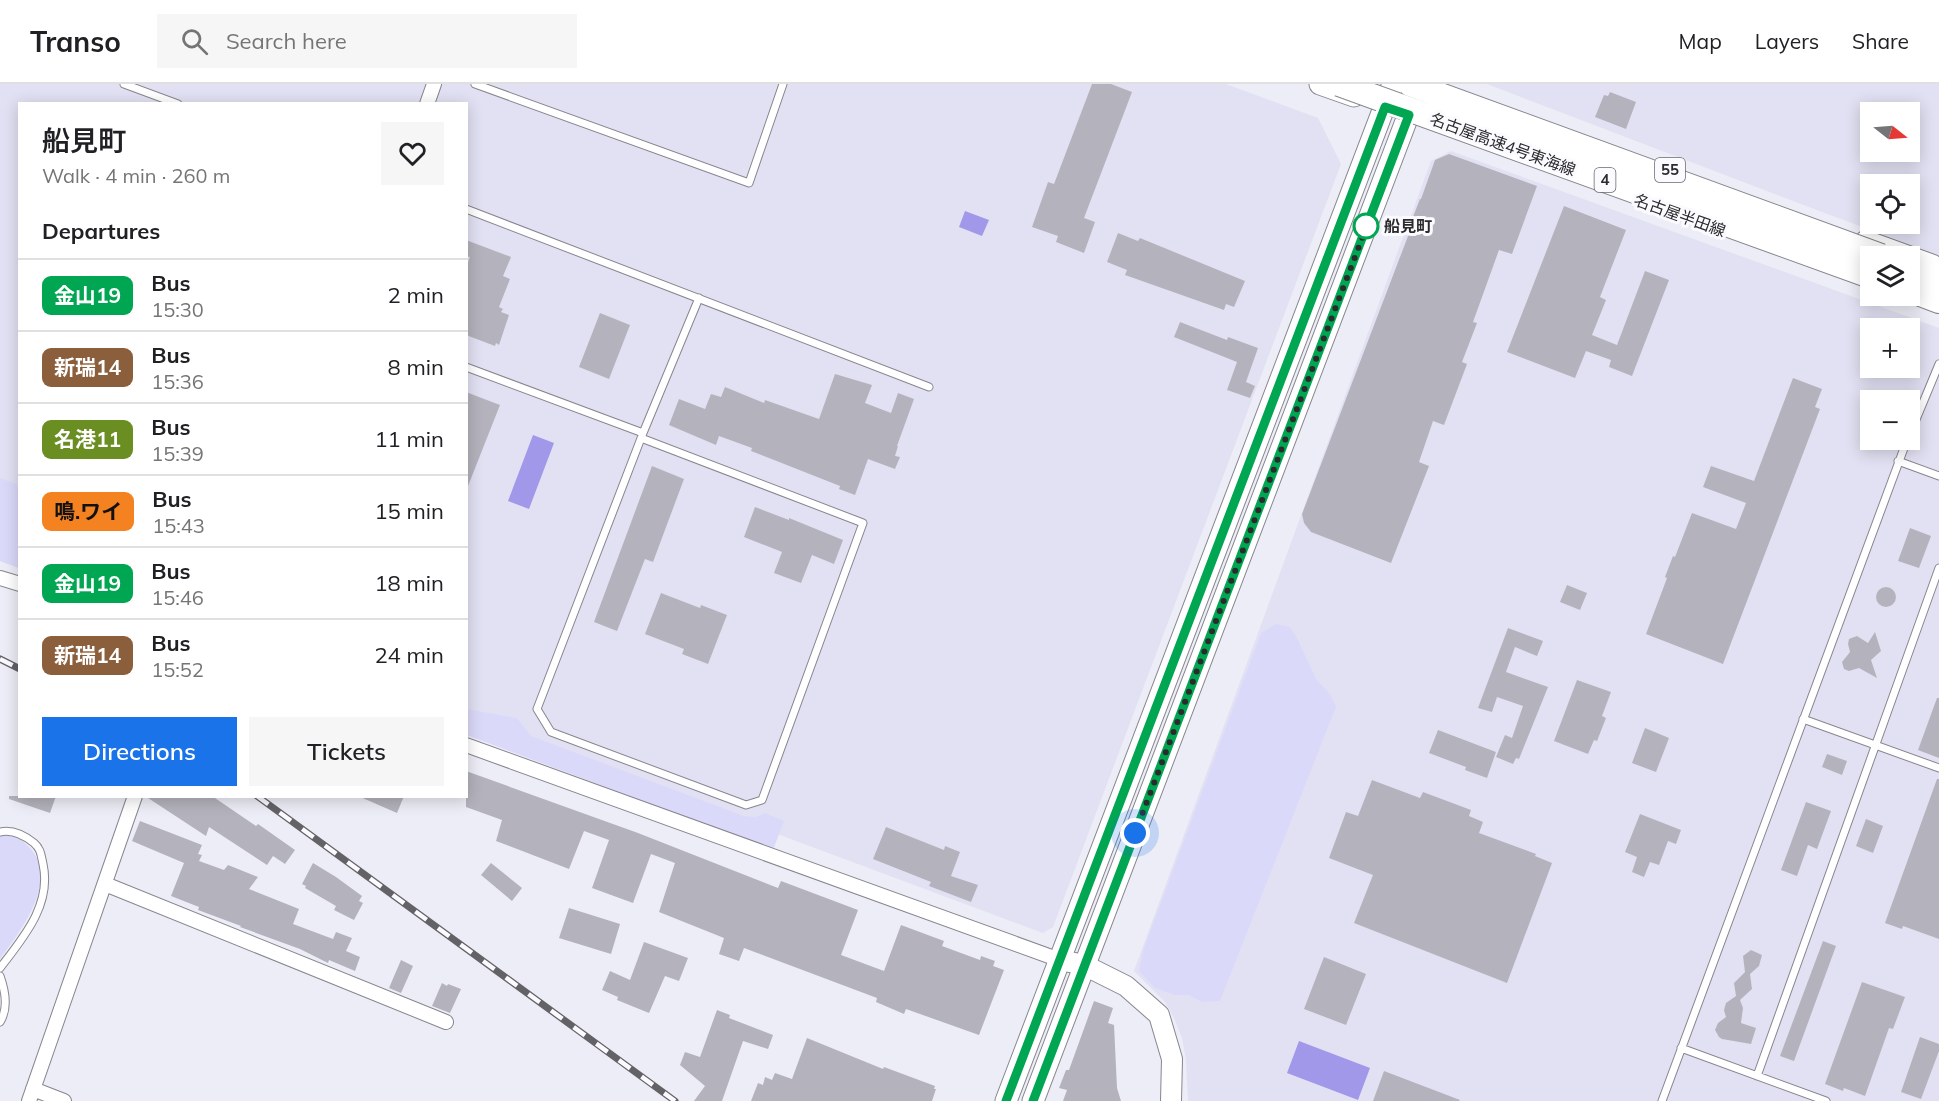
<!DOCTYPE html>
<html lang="en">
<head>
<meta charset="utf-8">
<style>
	body { margin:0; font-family:Mulish,"Noto Sans JP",sans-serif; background:#f6f6f6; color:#202124; height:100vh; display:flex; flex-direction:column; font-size:22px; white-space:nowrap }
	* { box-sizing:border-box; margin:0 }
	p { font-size:20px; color:#757577 }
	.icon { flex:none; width:33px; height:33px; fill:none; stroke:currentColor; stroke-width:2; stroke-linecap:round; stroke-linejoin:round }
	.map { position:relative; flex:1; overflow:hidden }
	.sheet { position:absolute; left:18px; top:18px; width:450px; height:696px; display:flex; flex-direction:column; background:#fff; border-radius:0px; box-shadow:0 3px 15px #0003 }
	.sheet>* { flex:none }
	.badge { padding:0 12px; border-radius:9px; font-size:21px; line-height:39px }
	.needle { width:39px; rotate:107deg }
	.tools { position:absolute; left:1860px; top:18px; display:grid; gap:12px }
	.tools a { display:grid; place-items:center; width:60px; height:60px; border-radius:0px; background:#fff; box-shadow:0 3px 15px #0003; font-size:30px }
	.you { position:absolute; width:30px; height:30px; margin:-15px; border:4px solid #fff; border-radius:50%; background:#1a73e8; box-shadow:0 0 0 9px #1a73e833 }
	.map>.badge { position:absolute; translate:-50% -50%; box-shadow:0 0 0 3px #fff }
	h2 { padding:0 24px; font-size:22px; line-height:54px }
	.round { display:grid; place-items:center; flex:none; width:63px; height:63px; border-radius:0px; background:#f6f6f6 }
	.head { display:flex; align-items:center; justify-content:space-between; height:102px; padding:0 24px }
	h1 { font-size:28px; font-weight:600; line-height:45px }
	.primary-button { display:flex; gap:12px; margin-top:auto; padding:12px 24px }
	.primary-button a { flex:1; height:69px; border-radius:0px; background:#1a73e8; color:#fff; font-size:24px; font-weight:600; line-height:69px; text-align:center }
	.primary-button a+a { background:#f6f6f6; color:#202124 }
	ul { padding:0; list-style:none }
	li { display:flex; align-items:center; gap:18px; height:72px; padding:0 24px; border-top:2px solid #e0e0e0 }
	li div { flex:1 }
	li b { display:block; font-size:22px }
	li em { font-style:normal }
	li .badge { min-width:66px; font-weight:700; text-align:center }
	header { display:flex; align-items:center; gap:36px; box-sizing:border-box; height:84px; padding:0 30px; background:#fff; border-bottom:2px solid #e0e0e0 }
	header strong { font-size:28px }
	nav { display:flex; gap:33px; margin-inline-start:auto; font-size:21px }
	.search { width:420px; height:54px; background:#f6f6f6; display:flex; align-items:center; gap:15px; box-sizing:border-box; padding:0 21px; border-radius:0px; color:#757577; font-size:22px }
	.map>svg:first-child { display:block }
	.built { fill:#e2e1f3; fill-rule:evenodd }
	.green { fill:#dbd9f9 }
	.water { fill:#a298e9 }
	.building { fill:#b4b3bd }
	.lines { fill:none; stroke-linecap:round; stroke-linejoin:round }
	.lane-casing { stroke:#86868f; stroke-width:9 }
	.street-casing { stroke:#86868f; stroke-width:16 }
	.secondary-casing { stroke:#86868f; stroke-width:22 }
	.primary-casing { stroke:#86868f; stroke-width:23 }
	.highway-casing { stroke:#86868f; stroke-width:26 }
	.lane { stroke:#fff; stroke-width:7 }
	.street { stroke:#fff; stroke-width:14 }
	.secondary { stroke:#fff; stroke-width:20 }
	.primary { stroke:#fff; stroke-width:21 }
	.highway { stroke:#fff; stroke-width:24 }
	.rail-casing { stroke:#626267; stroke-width:7 }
	.rail { stroke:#fbfbff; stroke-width:4.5; stroke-dasharray:14; stroke-linecap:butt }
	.highway-bridge-casing { stroke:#86868f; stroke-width:26; stroke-linecap:butt }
	.highway-bridge { stroke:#fff; stroke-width:24 }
	.line-casing { stroke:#fff; stroke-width:14 }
	.line { stroke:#00a651; stroke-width:9 }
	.walk { stroke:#2b2b2e; stroke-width:6; stroke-dasharray:0 10.8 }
	.stop-dot { fill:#fff; stroke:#00a651; stroke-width:3 }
	.labels { text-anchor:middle; stroke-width:6; stroke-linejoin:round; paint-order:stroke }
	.shield { fill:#fbfbff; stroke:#69696d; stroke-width:1.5 }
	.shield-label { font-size:15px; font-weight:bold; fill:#2b2b2e }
	.street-label { font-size:16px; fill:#2b2b2e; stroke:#fbfbff }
	.stop-label { font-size:16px; font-weight:bold; fill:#2b2b2e; stroke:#fbfbff; text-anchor:start }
</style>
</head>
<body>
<header>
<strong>Transo</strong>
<div class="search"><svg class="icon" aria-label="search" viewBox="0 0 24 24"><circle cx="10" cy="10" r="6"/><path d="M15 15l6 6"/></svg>Search here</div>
<nav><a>Map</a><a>Layers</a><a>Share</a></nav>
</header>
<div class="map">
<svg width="1939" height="1017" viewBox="0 0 1939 1017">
	<rect width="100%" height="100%" fill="#ededf7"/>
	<path class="built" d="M0 0H1226L1318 34 1341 80 1053 843 1043 849 780 751 467 651 466 20H20L19 484 0 477Z
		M1487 0H1939V171L1830 131ZM1870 28H1910V68H1870ZM1870 100H1910V140H1870Z
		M1451 67 1939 244V1017H1188L1186 976 1182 954 1174 934 1165 918 1134 887 1431 77ZM1870 244H1910V284H1870ZM1870 316H1910V356H1870Z"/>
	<path class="green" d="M0 394 19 401V484L0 477Z
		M1276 540 1290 543 1297 554 1316 595 1330 610 1336 623 1220 917 1202 918 1189 911H1175L1155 904 1139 887 1143 867 1261 549Z
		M466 625 517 634 531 652 744 732 756 733 765 729 784 737 773 766 467 651Z
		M0 752C12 751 21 754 29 763 61 796 20 847 0 875Z"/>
	<path class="water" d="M965 127 989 136 982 152 959 143Z
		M533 351 554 359 529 425 508 417Z
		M1299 957 1370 984 1358 1016 1287 989Z"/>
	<path class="building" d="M1092 0H1111L1132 8 1084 134 1095 138 1084 169 1056 158 1058 152 1032 143 1048 98 1054 100Z
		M1610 8 1636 18 1626 45 1595 33 1604 11 1608 12Z
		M1449 70 1537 102 1512 170 1499 166 1473 238 1477 239 1462 278 1467 280 1444 341 1433 337 1419 378 1429 382 1391 479 1311 448 1304 439 1302 430 1413 139 1411 138 1420 115H1421L1435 76Z
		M1564 122 1626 146 1600 213 1606 216 1592 251 1617 261 1645 187 1669 196 1632 292 1609 283 1611 276 1586 267 1575 294 1507 268Z
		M1118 149 1138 157 1140 154 1245 197 1234 223 1226 220 1224 226 1125 191 1127 186 1107 178Z
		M466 156 511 173 503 192 510 195 499 223 503 225 501 228 509 231 499 261 496 259 495 262 466 251V183L470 173 466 172Z
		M600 229 630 241 609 295 579 283Z
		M1180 238 1227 256 1228 253 1258 264 1246 298 1255 302 1250 314 1227 306 1237 278 1174 253Z
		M835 290 872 301 865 319 891 329 898 309 914 315 897 362H898L895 372 900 373 895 385 868 375 855 411 839 405 840 402 751 367 752 364 719 352 716 361 669 341 679 315 705 325 711 310 721 313 725 303 764 319 765 316 819 335Z
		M1793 294 1822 305 1815 323 1820 325 1723 580 1646 550 1667 494 1665 493 1673 472 1675 473 1692 429 1736 445 1746 419 1703 403 1711 382 1754 397Z
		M466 308 500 321 468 402H466Z
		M652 382 684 395 653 478 645 475 617 547 594 538Z
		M755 423 789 436V434L843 456 834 480 812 471 801 499 774 489 782 468 744 453Z
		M1910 444 1931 452 1919 484 1898 477Z
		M1567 501 1587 509 1580 526 1560 518Z
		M1876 513a10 10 0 1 1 20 0a10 10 0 1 1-20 0Z
		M661 509 700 524 701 521 727 531 708 580 682 570 684 565 645 550Z
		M1508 544 1543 557 1537 572 1515 563 1506 588 1548 603 1519 675 1516 674 1513 680 1496 673 1505 651 1512 654 1523 622 1497 613 1492 628 1478 624Z
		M1875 548 1881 567 1871 576 1877 594 1859 584 1849 587 1844 585 1842 578 1850 568 1848 560 1849 555 1857 552 1868 559Z
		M1577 596 1611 608 1602 632 1606 634 1597 657 1594 656 1588 670 1554 657Z
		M1937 614H1939V674L1918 666Z
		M1645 644 1669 654 1656 688 1632 679Z
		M1438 646 1496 668 1487 694 1465 686 1466 683 1429 669Z
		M1827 670 1847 677 1842 691 1822 683Z
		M466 687 638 749 778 804 781 797 858 826 841 871 884 887 901 841 944 857 942 862 980 876 981 872 995 877 993 882 1004 886 979 951 906 925 904 930 876 918 877 914 744 864 739 877 719 870 724 854 659 828 675 779 651 770 633 819 592 804 609 756 584 747 569 785 496 757 502 736 466 723Z
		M1937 695H1939V855L1903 842 1902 845 1885 839Z
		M1372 696 1420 714 1423 708 1471 726 1469 732 1483 738 1479 749 1536 770 1535 772 1552 779 1507 899 1354 839 1373 791 1329 774 1346 728 1358 732Z
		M9 712H56L50 729 9 715Z
		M145 712H212L256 742 258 740 295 766 285 780 273 772 267 781 209 743 206 752Z
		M358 712H404L397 729Z
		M1806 718 1831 727 1817 765 1808 761 1797 792 1781 786Z
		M1640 730 1681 746 1676 760 1668 757 1659 781 1650 778 1644 793 1632 788 1637 773 1625 768Z
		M1866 735 1883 742 1873 769 1856 762Z
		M140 737 202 761 198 770 202 771 199 777 224 786 228 781 258 793 249 805 299 825 293 840 333 855 336 848 352 854 346 867 360 873 355 887 329 876 328 879 300 865 240 843 241 842 198 826 199 823 171 812 184 779 132 757Z
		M886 743 944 766 945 762 960 768 951 792 978 801 971 818 929 802 931 798 873 775Z
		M313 779 336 793 362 812 359 817 363 819 354 836 334 826 336 822 305 804 306 802 302 800Z
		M491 779 522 804 512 817 481 791Z
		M569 824 620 840 611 870 559 854Z
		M1823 857 1836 862 1794 977 1780 972Z
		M644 858 688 874 679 897 665 892 649 929 617 916 618 913 602 906 610 887 630 896Z
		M1751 866 1762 871 1759 882 1750 890 1752 905 1740 916 1743 924 1741 939 1756 944 1751 960 1722 955 1719 953 1715 946 1718 939 1726 933 1724 926 1726 919 1736 912 1734 899 1745 888 1743 872Z
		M1324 873 1366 890 1346 941 1304 925Z
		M401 876 413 882 401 909 389 904Z
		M1862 898 1905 913 1893 945 1889 944 1865 1012 1844 1004 1843 1007 1825 1000Z
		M442 899 447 902 448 900 461 905 450 929 432 922Z
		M1094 917 1113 924 1108 939 1114 941 1117 1004 1121 1017H1063L1067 1006 1059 1004 1066 986H1069Z
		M717 926 730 931 729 934 773 951 768 965 743 957 722 1017H694L705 1002 680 981 685 968 700 973Z
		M1920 953 1939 960V967L1921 1015 1901 1008Z
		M807 954 883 985 884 983 935 1002 934 1005H936L932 1017H751L758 999 763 1001 765 993 772 996 775 989 792 995Z
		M1384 987 1460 1016 1459 1017H1373Z"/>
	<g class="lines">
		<g class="lane-casing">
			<path id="lane" d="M124 0 178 20
				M475 0 749 99 783 0
				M466 125 929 303
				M466 283 643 349
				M1910 350 1939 280
				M641 354 863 439 762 716 746 721 551 648 537 625 643 349 699 214
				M1898 377 1939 392
				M1803 635 1939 684
				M0 748C13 745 24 751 34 759 41 765 41 771 43 780 52 821 23 854 0 884
				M0 892C5 906 9 924 0 938
				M1681 964 1826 1017
				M1757 992 1939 484
				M1662 1017 1907 356"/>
		</g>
		<g class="street-casing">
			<path id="street" d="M427 20 434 0
				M0 494 20 500
				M466 661 1060 876
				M105 800 446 938
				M33 1005 64 1017
				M29 1017 135 712"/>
		</g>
		<g class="secondary-casing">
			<path id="secondary" d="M1060 876 1084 881 1126 902 1159 931 1172 975 1171 1017"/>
		</g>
		<g class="primary-casing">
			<path id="primary" d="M1320 0 1354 12
				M1866 157 1932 181
				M1006 1017 1393 0
				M1033 1017 1416 11"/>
		</g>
		<g class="highway-casing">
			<path id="highway" d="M1910 183 1939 194
				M1910 206 1939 217"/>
		</g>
		<use href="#lane" class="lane"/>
		<use href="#street" class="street"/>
		<use href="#secondary" class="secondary"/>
		<use href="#primary" class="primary"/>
		<use href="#highway" class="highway"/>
		<g class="rail-casing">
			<path id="rail" d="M0 575 20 585
				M257 712 675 1017"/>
		</g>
		<use href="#rail" class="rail"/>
		<g class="highway-bridge-casing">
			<path id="highway-bridge" d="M1339 0 1870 192
				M1410 0 1881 172"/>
		</g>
		<use href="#highway-bridge" class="highway-bridge"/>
	</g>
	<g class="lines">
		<g class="line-casing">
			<path id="line" d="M1006 1017 1385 23 1409 31 1033 1017"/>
		</g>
		<use href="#line" class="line"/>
		<path class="walk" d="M1135 749 1371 131 1366 142"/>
	</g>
	<circle class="stop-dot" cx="1366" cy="142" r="12"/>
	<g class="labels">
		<g class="shield">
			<rect x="1655" y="74" width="30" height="24" rx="4.5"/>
			<rect x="1594.5" y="84" width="21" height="24" rx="4.5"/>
		</g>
		<g class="shield-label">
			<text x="1670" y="91">55</text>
			<text x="1605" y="101">4</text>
		</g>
		<g class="street-label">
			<text transform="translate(1503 60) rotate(20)" y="6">名古屋高速4号東海線</text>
			<text transform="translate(1680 131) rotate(20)" y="6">名古屋半田線</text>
		</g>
		<g class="stop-label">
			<text x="1384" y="148">船見町</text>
		</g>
	</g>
</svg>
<div class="tools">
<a><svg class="needle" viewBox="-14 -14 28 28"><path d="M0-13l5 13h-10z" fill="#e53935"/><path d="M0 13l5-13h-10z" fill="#757577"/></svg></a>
<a><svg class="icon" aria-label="locate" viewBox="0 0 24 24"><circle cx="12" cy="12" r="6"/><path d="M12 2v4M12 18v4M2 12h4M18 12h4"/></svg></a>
<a><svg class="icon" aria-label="layers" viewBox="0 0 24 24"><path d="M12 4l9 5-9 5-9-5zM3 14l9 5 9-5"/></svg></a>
<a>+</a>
<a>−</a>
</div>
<div class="you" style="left:1135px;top:749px"></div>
<section class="sheet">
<div class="head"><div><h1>船見町</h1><p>Walk · 4 min · 260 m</p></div><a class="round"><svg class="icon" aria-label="heart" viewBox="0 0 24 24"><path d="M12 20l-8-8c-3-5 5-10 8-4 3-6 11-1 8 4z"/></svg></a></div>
<h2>Departures</h2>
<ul>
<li><span class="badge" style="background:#00a651;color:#fff">金山19</span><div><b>Bus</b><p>15:30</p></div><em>2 min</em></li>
<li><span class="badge" style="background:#8b5e3c;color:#fff">新瑞14</span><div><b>Bus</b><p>15:36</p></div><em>8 min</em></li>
<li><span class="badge" style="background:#6b8e23;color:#fff">名港11</span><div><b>Bus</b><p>15:39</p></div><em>11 min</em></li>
<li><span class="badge" style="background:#f58220;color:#111">鳴.ワイ</span><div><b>Bus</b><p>15:43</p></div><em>15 min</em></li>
<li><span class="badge" style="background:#00a651;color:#fff">金山19</span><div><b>Bus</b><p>15:46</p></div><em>18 min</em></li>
<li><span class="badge" style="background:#8b5e3c;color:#fff">新瑞14</span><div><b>Bus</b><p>15:52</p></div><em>24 min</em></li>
</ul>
<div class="primary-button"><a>Directions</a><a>Tickets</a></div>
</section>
</div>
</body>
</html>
